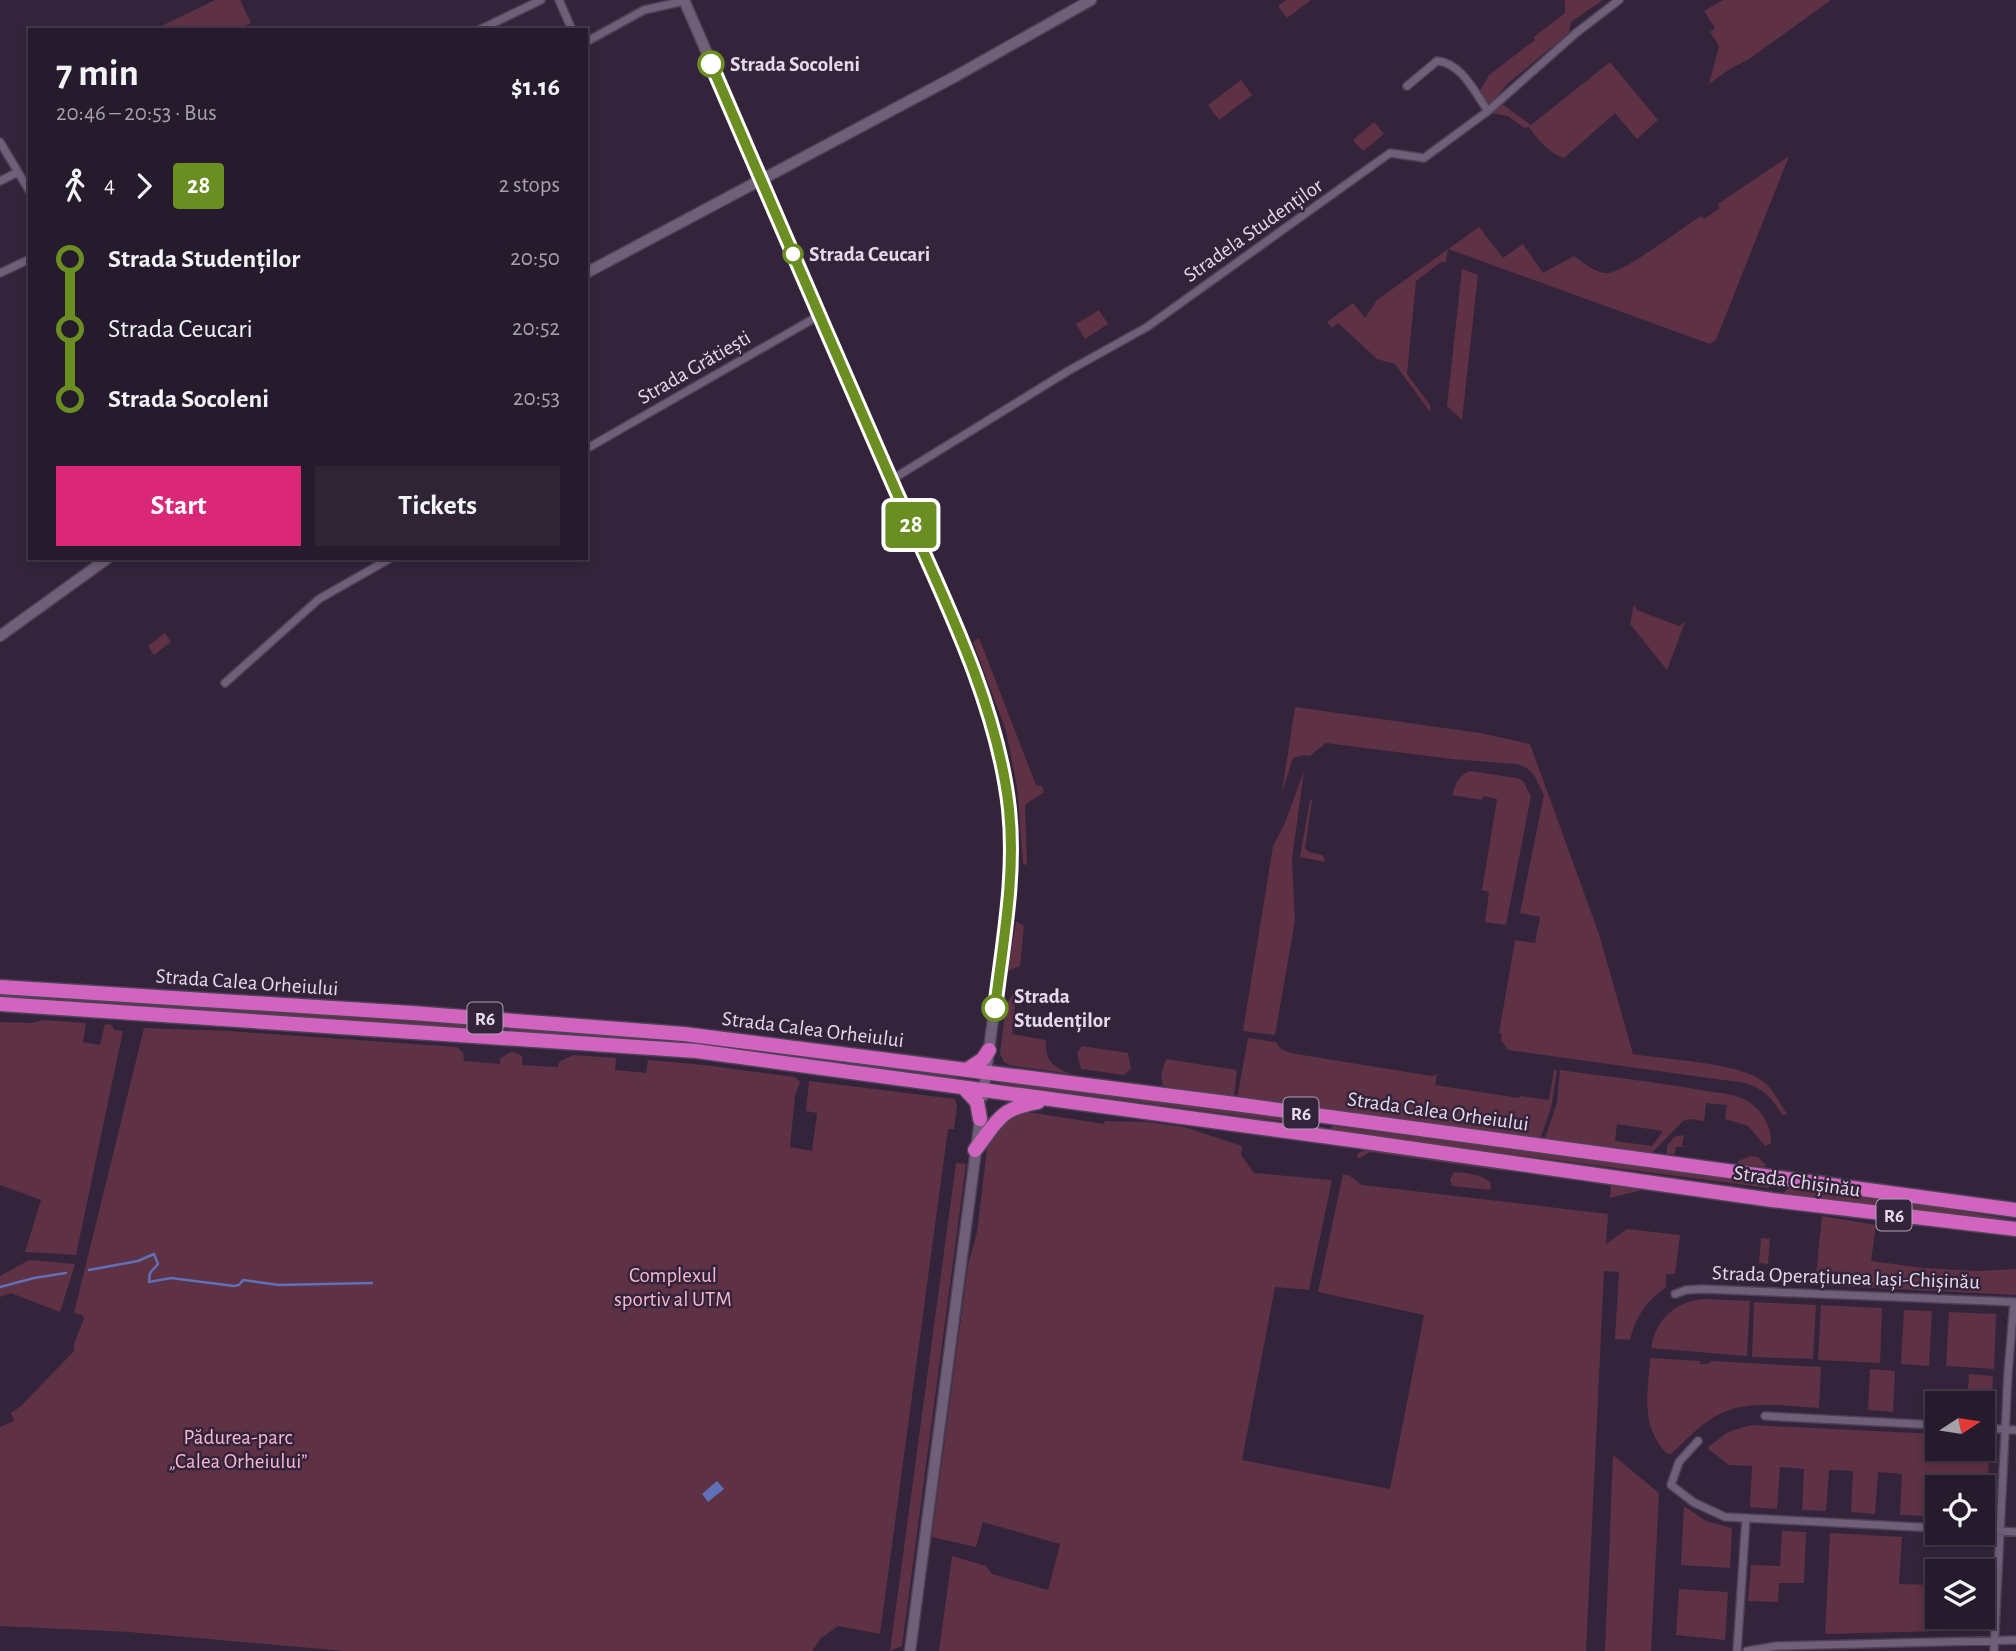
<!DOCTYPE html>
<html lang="en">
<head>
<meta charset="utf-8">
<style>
	body { margin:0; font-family:"Alegreya Sans",sans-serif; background:#2e2434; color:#f1f3f6; height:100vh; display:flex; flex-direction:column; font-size:26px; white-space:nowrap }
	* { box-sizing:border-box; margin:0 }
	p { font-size:23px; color:#a4a1a9 }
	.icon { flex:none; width:38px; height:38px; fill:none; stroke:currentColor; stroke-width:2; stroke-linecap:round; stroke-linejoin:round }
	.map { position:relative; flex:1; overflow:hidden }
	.panel { position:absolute; left:28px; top:28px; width:560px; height:532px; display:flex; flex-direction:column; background:#261b2c; border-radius:0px; box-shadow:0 4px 10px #0003,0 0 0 2px #423948 }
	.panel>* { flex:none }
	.badge { padding:0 14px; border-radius:5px; font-size:24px; line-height:46px }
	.needle { width:46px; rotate:78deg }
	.buttons { position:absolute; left:1925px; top:1391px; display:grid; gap:14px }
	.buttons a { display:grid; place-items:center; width:70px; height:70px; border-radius:0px; background:#261b2c; box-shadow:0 4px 10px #0003,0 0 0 2px #423948; font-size:35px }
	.map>.badge { position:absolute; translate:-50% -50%; box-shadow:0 0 0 4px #fff }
	.legs { display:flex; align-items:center; gap:10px; height:77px; padding:0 28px; font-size:23px }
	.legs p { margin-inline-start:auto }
	.headline { display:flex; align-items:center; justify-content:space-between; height:119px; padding:0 28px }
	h1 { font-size:38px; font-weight:600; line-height:52px }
	.primary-button { display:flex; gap:14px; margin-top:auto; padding:14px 28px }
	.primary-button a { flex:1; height:80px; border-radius:0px; background:#db2777; color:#fff; font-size:28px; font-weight:600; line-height:80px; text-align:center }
	.primary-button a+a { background:#2e2434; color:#f1f3f6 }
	ul { padding:0 28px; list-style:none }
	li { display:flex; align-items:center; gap:24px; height:70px; font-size:26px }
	li i { display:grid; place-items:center; width:10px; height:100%; margin:0 9px; background:currentColor }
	li i::after { content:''; width:18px; height:18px; margin:-9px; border:5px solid; border-radius:50%; background:#261b2c }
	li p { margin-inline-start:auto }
	li:first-child i { background:linear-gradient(#0000 50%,currentColor 0) }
	li:last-child i { background:linear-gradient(currentColor 50%,#0000 0) }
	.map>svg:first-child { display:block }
	.green { fill:#5e3144; fill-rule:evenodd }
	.water { fill:#6070b6 }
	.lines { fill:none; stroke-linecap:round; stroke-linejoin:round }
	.stream { stroke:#6070b6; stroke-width:2.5 }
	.street-casing { stroke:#4f4256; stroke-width:10 }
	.secondary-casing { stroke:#4f4256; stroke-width:13 }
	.highway-casing { stroke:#4f4256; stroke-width:17 }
	.street { stroke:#705f79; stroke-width:7 }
	.secondary { stroke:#705f79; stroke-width:10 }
	.highway { stroke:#d164bf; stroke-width:14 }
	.line-1-casing { stroke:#fff; stroke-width:16 }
	.line-1 { stroke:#6b8e23; stroke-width:10 }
	.stop-1-dot { fill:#fff; stroke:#6b8e23; stroke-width:3.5 }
	.labels { text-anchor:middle; stroke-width:5; stroke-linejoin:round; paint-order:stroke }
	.shield { fill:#33243b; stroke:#afa3b5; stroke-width:2 }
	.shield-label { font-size:19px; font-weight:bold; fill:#e4dae9 }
	.stop-label { font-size:21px; font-weight:bold; fill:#e4dae9; stroke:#33243b; text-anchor:start }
	.street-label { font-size:21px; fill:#e4dae9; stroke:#33243b }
	.park-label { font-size:21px; fill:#f9b6cf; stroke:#33243b }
</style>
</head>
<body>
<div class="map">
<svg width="2016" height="1651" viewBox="0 0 2016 1651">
	<rect width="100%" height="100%" fill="#33243b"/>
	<path class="green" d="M215 0H240L251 23 237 30H153Z
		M1286 0H1311L1287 18 1278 6Z
		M1565 0H1603L1571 22 1569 33 1507 84 1491 104 1478 94 1489 75 1535 40 1534 37 1565 13Z
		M1723 0H1831L1749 59 1728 70 1709 84 1719 46 1710 32 1715 28 1704 11Z
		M1610 62 1658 120 1637 139 1615 113 1564 158C1550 154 1538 140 1529 127L1524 128 1508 116 1492 113 1502 104 1531 125Z
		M1241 80 1252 95 1219 120 1208 105Z
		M1374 122 1384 134 1363 151 1353 140Z
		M1789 156 1716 340 1710 344 1448 249 1446 262H1441L1416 281 1407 374 1430 405V412L1395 364 1377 359 1338 323 1332 328 1327 322 1353 303 1365 318 1377 300 1479 227 1503 258 1523 244 1543 273 1574 256C1583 262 1596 274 1608 273 1625 272 1683 227 1701 216L1704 219 1720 208 1718 204Z
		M1462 269 1478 275 1462 420 1447 406Z
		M1099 310 1108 324 1085 339 1076 324Z
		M1634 604 1637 610 1679 626 1685 622 1667 670 1630 624Z
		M165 633 171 642 154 655 148 646Z
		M979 638 1036 785 1042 786 1044 792 1025 805 1027 865 1023 864 1017 786 1006 731 973 642Z
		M1295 707 1480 733 1530 744 1599 934 1633 1054C1665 1060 1742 1062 1765 1083 1774 1091 1780 1104 1787 1114L1782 1115C1773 1099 1763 1088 1745 1083L1508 1050 1501 1040 1502 1034 1499 1033 1515 940 1535 943 1540 917 1520 913 1544 795 1534 775 1527 768 1516 764 1452 759 1326 743 1310 756 1304 755 1293 758 1282 792Z
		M1304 771 1292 859 1295 921 1275 1035 1243 1031 1273 846 1284 825Z
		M1470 771 1517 778 1523 781 1531 796 1506 925 1485 922 1489 892 1482 890 1497 799 1483 796 1482 800 1452 795C1456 783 1458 776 1470 771Z
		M1310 800H1312L1305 848 1309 852 1323 855 1325 862 1300 857Z
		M1016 921 1024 926 1020 966 1008 971Z
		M1017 987 1012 1034 1046 1040C1045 1060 1052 1067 1071 1074L1010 1065 1004 1062 1000 1054 1006 1005Z
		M21 996 491 1026 492 1028 490 1030 22 998Z
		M44 1020 86 1023 83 1042 100 1045 105 1024 112 1025 114 1030 123 1031 76 1255 25 1252 41 1200 0 1185V1022L32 1023Z
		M510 1027 652 1037 797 1053V1056L732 1048 510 1031Z
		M144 1028 229 1031 457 1047 463 1053 464 1061 500 1064V1058C512 1054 508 1048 522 1056V1065L558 1067 559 1062 573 1055 616 1058 615 1070 646 1073 648 1060 704 1065 795 1077 800 1082 795 1096 790 1147 812 1151 817 1113 806 1111 809 1081 955 1099 957 1105 954 1129H948L880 1634 838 1626 821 1638 812 1651H344L129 1632 0 1626V1427L14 1421 11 1413 21 1406 74 1351V1344L84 1318 82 1315 74 1313Z
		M1248 1038 1276 1042 1281 1049 1290 1053 1432 1076 1437 1074 1435 1085 1519 1098 1520 1096 1549 1100 1554 1070 1557 1071 1551 1108 1540 1139 1237 1099Z
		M1082 1046 1128 1053 1131 1069 1124 1075 1081 1069 1077 1053Z
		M825 1059 957 1075 958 1077 956 1078Z
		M1166 1059 1237 1070 1234 1098C1209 1095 1188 1089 1163 1086L1161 1075Z
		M1560 1070C1609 1077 1658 1082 1706 1091 1720 1093 1737 1094 1749 1102 1763 1111 1771 1126 1771 1143L1765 1146 1748 1126 1725 1119 1727 1105 1706 1103 1704 1121 1690 1119 1683 1121 1651 1154 1544 1141 1557 1103ZM1617 1124 1663 1131 1652 1146 1615 1141Z
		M1002 1080 1296 1121 1297 1123 1001 1084 999 1082Z
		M1028 1112 1104 1124 1105 1121 1147 1122 1184 1127 1242 1146 1241 1155 1254 1173 1332 1180 1309 1290 1275 1287 1242 1460 1390 1489 1424 1315 1318 1292 1343 1174 1350 1176 1362 1185 1608 1214 1606 1244 1627 1229 1680 1235 1675 1274H1666V1287C1646 1302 1636 1316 1630 1340L1615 1339 1619 1272 1604 1271 1586 1651H939L952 1556 986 1566 992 1574 1048 1590 1060 1544 983 1522 976 1547 932 1537 968 1265 977 1232 987 1149 991 1133 1004 1117Z
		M1333 1126 1773 1184 1768 1188 1329 1130Z
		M1684 1135 1682 1146 1686 1147H1676L1675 1154H1667V1146L1674 1137Z
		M1365 1150 1505 1168V1171L1370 1152 1360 1158H1357L1358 1153Z
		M1751 1156 1758 1157 1766 1165 1764 1167 1738 1164V1161Z
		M956 1163 966 1164 902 1646 890 1651Z
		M1454 1172C1468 1173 1479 1174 1490 1182L1491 1190 1452 1186 1450 1180Z
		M1611 1182 1650 1188 1610 1198Z
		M1790 1186 1889 1199 2016 1220 1945 1214 1782 1195Z
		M1822 1216 1876 1225 1871 1261 1924 1268 1977 1271 2016 1269V1295L1815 1285Z
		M1761 1238 1770 1239 1768 1264 1759 1263Z
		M29 1260 75 1264 60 1312 11 1293 0 1297V1276Z
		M1705 1299 1750 1301 1747 1356 1651 1348C1656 1319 1675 1301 1705 1299Z
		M1754 1302 1816 1305 1813 1359 1752 1357Z
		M1821 1305 1882 1308 1880 1363 1818 1360Z
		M1904 1310 1932 1311 1929 1366 1901 1364Z
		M1949 1312 1996 1314 1994 1369 1946 1366Z
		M1650 1358 1700 1361V1364H1708L1712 1361 1821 1367 1819 1408C1782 1406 1740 1397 1708 1421 1695 1430 1683 1443 1671 1454L1666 1453C1640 1424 1648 1394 1650 1358Z
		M1870 1369 1895 1371 1893 1412 1868 1410Z
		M1969 1374 1993 1376 1991 1413 1988 1417 1983 1416V1404L1967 1403Z
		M1751 1425 1937 1434V1449H1983V1437H1987L1990 1440 1987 1491H1983V1488L1951 1487V1476L1927 1475 1925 1516 1900 1515 1902 1474 1878 1472 1875 1514 1851 1512 1853 1471 1829 1470 1826 1511 1802 1510 1804 1469 1780 1467 1777 1509 1750 1507 1752 1466 1729 1465 1707 1448 1728 1432Z
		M1613 1455 1659 1493 1651 1651H1605Z
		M1684 1506 1706 1521 1732 1528 1730 1568 1681 1565Z
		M1782 1531 1806 1532 1804 1583H1779L1778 1602 1748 1601 1751 1565 1780 1566Z
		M1830 1533 1902 1537 1899 1584 1937 1585V1617H1946L1945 1631 1825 1634Z
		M1679 1589 1728 1592 1725 1640 1676 1635Z"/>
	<path class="water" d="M717 1481 724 1489 708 1502 702 1494Z"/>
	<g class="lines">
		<path class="stream" d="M89 1270 138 1261 154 1254 158 1264 150 1273 149 1282 171 1278 234 1286 239 1285 243 1280 279 1285 372 1283
			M0 1287 34 1278 66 1273"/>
		<g class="street-casing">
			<path id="street" d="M559 0 572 30
				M479 30 541 0
				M586 42 644 10 684 1
				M1407 86 1437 61C1462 63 1475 93 1488 111
				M0 142 30 192
				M0 181 18 172
				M0 273 30 259
				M586 449 820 315
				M891 480 1068 371 1147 327 1390 153 1424 158 1488 111 1576 33 1619 0
				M225 683 319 599 391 558
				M1675 1294 1686 1290 1702 1289 2016 1302
				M1765 1416 1937 1425
				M1983 1428 2016 1430
				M1698 1441 1679 1462 1671 1485 1693 1502 1725 1517 1937 1528
				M1983 1530 2016 1532
				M1737 1651 1746 1518
				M1747 1651 1777 1646 2016 1640
				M1994 1651 2008 1373 2014 1302"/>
		</g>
		<g class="secondary-casing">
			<path id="secondary" d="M684 0 948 610 975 677 995 737 1006 785 1011 832V880L983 1096
				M586 273 956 76 1091 0
				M0 636 108 558
				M910 1651 981 1112"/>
		</g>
		<g class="highway-casing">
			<path id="highway" d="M0 987 412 1013 684 1034 1235 1104 2016 1210
				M0 1004 696 1051 1359 1141 1772 1200 2016 1229
				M968 1069 983 1059 989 1050
				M964 1088 977 1102 980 1119
				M975 1150C998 1121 998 1109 1038 1102"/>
		</g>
		<use href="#street" class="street"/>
		<use href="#secondary" class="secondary"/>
		<use href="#highway" class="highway"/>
	</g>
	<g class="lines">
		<g class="line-1-casing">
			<path id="line-1" d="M711 64C771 203 831 343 892 482 936 583 997 698 1009 809 1016 875 1003 942 995 1008"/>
		</g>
		<use href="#line-1" class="line-1"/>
	</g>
	<g class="stop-1-dot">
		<circle cx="711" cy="64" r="12"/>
		<circle cx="793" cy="254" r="9"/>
		<circle cx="995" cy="1008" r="12"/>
	</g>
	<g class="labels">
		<g class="shield">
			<rect x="467.5" y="1002.5" width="35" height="31" rx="5"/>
			<rect x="1283.5" y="1097.5" width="35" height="31" rx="5"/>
			<rect x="1876.5" y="1199.5" width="35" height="31" rx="5"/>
		</g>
		<g class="shield-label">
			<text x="485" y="1025">R6</text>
			<text x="1301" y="1120">R6</text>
			<text x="1894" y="1222">R6</text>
		</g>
		<g class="stop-label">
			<text x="730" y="71">Strada Socoleni</text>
			<text x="809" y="261">Strada Ceucari</text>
			<text x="1014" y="1003">Strada<tspan x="1014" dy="24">Studenților</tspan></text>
		</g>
		<g class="street-label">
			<text transform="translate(1253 230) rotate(-35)" y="7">Stradela Studenților</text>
			<text transform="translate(694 367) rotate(-30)" y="7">Strada Grătiești</text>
			<text transform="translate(247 982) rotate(4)" y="7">Strada Calea Orheiului</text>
			<text transform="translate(813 1029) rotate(7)" y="7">Strada Calea Orheiului</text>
			<text transform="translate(1438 1111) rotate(8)" y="7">Strada Calea Orheiului</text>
			<text transform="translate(1797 1181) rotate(8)" y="7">Strada Chișinău</text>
			<text transform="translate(1846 1277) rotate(2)" y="7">Strada Operațiunea Iași-Chișinău</text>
		</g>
		<g class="park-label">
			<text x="673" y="1282">Complexul<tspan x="673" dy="24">sportiv al UTM</tspan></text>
			<text x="238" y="1444">Pădurea-parc<tspan x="238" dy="24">„Calea Orheiului”</tspan></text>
		</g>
	</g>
</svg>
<div class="buttons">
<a><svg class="needle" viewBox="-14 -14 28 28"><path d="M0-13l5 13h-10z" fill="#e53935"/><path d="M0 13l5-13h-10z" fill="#a4a1a9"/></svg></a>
<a><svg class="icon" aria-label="locate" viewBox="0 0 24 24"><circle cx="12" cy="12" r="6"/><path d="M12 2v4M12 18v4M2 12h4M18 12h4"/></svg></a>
<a><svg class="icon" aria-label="layers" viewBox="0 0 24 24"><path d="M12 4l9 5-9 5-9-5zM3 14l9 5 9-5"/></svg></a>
</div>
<b class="badge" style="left:911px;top:525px;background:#6b8e23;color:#fff">28</b>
<section class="panel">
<div class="headline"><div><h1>7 min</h1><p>20:46 – 20:53 · Bus</p></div><b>$1.16</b></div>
<div class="legs"><svg class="icon" aria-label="walk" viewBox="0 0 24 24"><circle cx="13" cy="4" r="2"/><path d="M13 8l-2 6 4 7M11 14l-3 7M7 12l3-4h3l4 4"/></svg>4<svg class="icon" aria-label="forward" viewBox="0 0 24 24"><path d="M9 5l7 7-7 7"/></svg><b class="badge" style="background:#6b8e23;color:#fff">28</b><p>2 stops</p></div>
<ul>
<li><i style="color:#6b8e23"></i><b>Strada Studenților</b><p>20:50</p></li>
<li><i style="color:#6b8e23"></i><span>Strada Ceucari</span><p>20:52</p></li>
<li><i style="color:#6b8e23"></i><b>Strada Socoleni</b><p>20:53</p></li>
</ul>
<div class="primary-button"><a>Start</a><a>Tickets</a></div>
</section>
</div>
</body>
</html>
